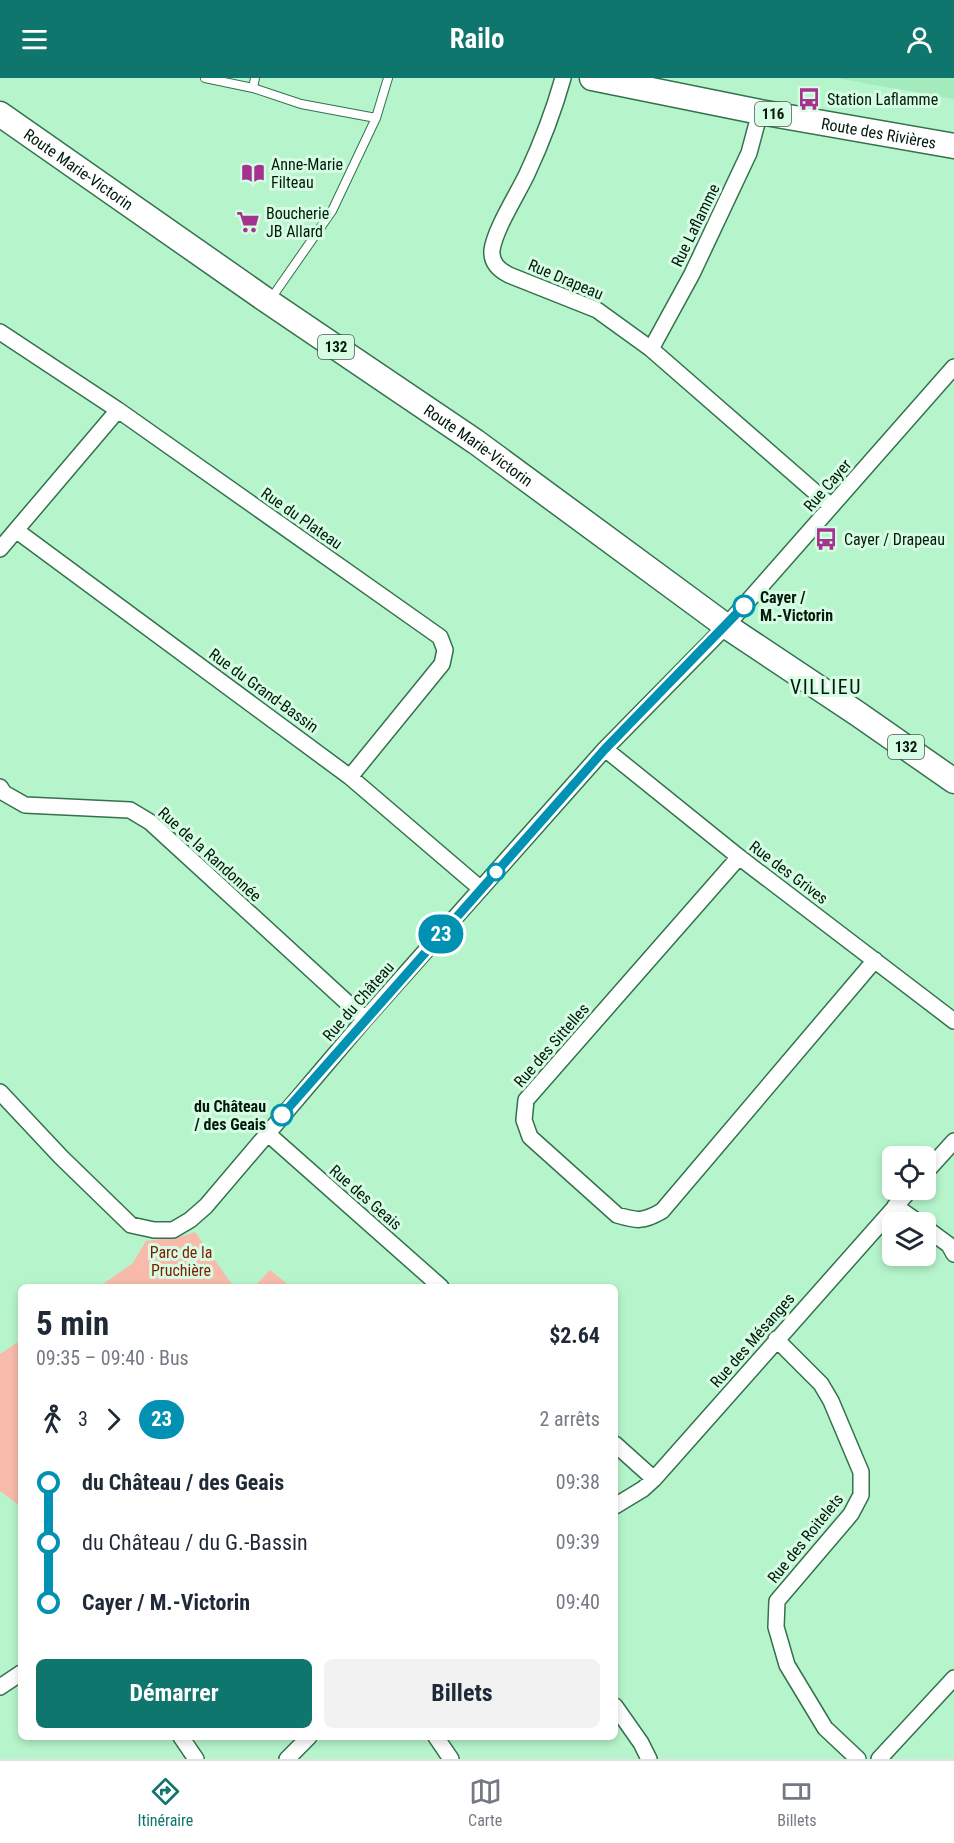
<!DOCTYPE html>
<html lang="fr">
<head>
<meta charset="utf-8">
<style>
	body { margin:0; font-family:"Roboto Condensed",sans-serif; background:#f2f2f3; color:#1f2937; height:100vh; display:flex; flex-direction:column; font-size:22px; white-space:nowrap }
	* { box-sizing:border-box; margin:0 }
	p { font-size:20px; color:#747a83 }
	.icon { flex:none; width:33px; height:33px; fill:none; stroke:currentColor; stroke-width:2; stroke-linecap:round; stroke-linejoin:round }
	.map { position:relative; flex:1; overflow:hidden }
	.side { position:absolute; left:18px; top:1206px; width:600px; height:456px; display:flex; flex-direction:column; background:#fff; border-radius:9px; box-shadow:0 3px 9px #0003 }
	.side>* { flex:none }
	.badge { padding:0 12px; border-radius:20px; font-size:21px; line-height:39px }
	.fabs { position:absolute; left:882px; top:1068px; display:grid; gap:12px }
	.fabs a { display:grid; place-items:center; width:54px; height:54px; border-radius:9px; background:#fff; box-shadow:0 3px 9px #0003; font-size:30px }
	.map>.badge { position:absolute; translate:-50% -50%; box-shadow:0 0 0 3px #fff }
	.legs { display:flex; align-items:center; gap:9px; height:66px; padding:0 18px; font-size:20px }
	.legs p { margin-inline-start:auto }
	.head { display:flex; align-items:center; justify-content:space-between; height:102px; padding:0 18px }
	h1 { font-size:33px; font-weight:700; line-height:45px }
	.cta { display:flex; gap:12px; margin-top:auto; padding:12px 18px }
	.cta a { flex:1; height:69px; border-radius:9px; background:#0f766e; color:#fff; font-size:24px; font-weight:700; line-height:69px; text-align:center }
	.cta a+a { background:#f2f2f3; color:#1f2937 }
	ul { padding:0 18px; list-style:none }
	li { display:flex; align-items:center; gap:21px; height:60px; font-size:22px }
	li i { display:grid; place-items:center; width:9px; height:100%; margin:0 8px; background:currentColor }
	li i::after { content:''; width:15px; height:15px; margin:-8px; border:4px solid; border-radius:50%; background:#fff }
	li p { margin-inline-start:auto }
	li:first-child i { background:linear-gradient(#0000 50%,currentColor 0) }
	li:last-child i { background:linear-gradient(currentColor 50%,#0000 0) }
	header { display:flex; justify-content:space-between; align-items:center; height:78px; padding:0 18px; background:#0f766e; color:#fff; font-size:27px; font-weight:700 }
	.tabs { display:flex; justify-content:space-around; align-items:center; height:84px; border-top:2px solid #e0e1e3; background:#fff; font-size:16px; color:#747a83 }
	.tabs a { display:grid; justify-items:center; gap:3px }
	.tabs .active { color:#0f766e }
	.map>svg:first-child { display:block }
	.built { fill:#a3eabc }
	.green { fill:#f8bbab }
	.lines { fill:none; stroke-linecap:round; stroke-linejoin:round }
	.service-casing { stroke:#34714d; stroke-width:10 }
	.minor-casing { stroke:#34714d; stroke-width:18 }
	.primary-casing { stroke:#34714d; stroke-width:27 }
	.service { stroke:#fff; stroke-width:8 }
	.minor { stroke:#fff; stroke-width:15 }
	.primary { stroke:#fff; stroke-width:24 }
	.line-1-casing { stroke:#fff; stroke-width:14 }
	.line-1 { stroke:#0091b3; stroke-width:9 }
	.stop-1-dot { fill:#fff; stroke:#0091b3; stroke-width:3 }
	.labels { text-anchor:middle; stroke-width:6; stroke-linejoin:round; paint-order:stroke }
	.shield { fill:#d6fce3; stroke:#425e4c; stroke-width:1.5 }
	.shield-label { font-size:15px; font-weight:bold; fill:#021a0c }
	.poi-label { font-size:16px; fill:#021a0c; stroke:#d6fce3; text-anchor:start }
	.street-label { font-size:16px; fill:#021a0c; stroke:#d6fce3 }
	.stop-label { font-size:16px; font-weight:bold; fill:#021a0c; stroke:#d6fce3; text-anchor:start }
	.park-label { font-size:16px; fill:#7d1d00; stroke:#d6fce3 }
	.quarter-label { font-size:20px; letter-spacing:1.5px; fill:#021a0c; stroke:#d6fce3 }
</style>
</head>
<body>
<header><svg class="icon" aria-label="menu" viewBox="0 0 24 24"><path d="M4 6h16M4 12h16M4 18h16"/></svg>Railo<svg class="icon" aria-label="person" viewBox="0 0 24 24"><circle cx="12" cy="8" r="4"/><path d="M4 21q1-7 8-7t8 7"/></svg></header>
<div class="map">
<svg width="954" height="1681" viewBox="0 0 954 1681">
	<rect width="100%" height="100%" fill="#b6f5cc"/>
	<path class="built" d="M836 0H954V21Z"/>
	<path class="green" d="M195 1154 234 1209H99L133 1185 146 1163 183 1158Z
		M270 1192 291 1209H254Z
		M21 1262V1429L0 1413V1276Z"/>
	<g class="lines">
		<g class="service-casing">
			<path id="service" d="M205 0 253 10 301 26 376 40
				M253 10 255 0
				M270 222 332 133 376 40 388 0"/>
		</g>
		<g class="minor-casing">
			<path id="minor" d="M563 0C554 32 541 66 527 96 517 117 495 151 492 172 491 185 499 192 509 197L597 232 651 271 831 428
				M0 254 118 332 440 559 445 572 442 586 350 699
				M651 271 692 196 749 75 760 34
				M17 453 350 699 481 811
				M0 471 118 332
				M605 671 739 779 954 943
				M0 709 4 715 25 727 130 732 150 744 365 941
				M739 779 526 1022 524 1042 530 1059 617 1137C637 1143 643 1144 662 1133L875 882
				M0 1014 61 1079 131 1147 154 1152H173L190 1142 206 1128 365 941 605 671 726 548 954 289
				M267 1055 441 1209
				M926 1094 954 1063
				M895 1128 918 1144
				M926 1150 949 1167 954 1176
				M776 1261 821 1306 831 1323 861 1394V1417L851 1436 777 1523 776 1549 787 1587 825 1650 858 1681
				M615 1366 654 1401
				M615 1428 643 1411 654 1401 910 1112
				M0 1609 21 1595
				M615 1628 641 1665 649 1681
				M181 1659 196 1681
				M436 1659 451 1681
				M287 1681 309 1659
				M879 1681 954 1600"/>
		</g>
		<g class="primary-casing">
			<g id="primary">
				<path id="s1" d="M592 0 760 34 954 68"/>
				<path id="s2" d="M0 36 269 224 476 364 726 548 858 636 954 703"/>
			</g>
		</g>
		<use href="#service" class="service"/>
		<use href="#minor" class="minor"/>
		<use href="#primary" class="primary"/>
	</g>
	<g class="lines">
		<g class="line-1-casing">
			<path id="line-1" d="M282 1037 605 671 744 528"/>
		</g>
		<use href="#line-1" class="line-1"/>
	</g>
	<defs>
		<g id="bus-bare" transform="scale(1.8)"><path d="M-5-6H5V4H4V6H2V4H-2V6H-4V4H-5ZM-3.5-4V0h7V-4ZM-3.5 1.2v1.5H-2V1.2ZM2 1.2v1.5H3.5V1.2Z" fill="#a4338f" stroke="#d6fce3" stroke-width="2.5" paint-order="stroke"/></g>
		<g id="library-bare" transform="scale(1.8)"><path d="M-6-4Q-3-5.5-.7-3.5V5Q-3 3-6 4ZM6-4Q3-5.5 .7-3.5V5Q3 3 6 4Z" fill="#a4338f" stroke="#d6fce3" stroke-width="2.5" paint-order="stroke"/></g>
		<g id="supermarket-bare" transform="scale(1.8)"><path d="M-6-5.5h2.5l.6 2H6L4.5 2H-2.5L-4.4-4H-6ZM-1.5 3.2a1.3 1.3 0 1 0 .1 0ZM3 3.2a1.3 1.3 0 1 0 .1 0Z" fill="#a4338f" stroke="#d6fce3" stroke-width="2.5" paint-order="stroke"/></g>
	</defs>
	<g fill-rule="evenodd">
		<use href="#bus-bare" x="809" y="21"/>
		<use href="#library-bare" x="253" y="95"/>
		<use href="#supermarket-bare" x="248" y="144"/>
		<use href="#bus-bare" x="826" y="461"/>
	</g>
	<g class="stop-1-dot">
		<circle cx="744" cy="528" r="10"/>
		<circle cx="496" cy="794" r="8"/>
		<circle cx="282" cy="1037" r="10"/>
	</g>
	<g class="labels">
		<g class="shield">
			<rect x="755" y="24" width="36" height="24" rx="4.5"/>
			<rect x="318" y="257" width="36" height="24" rx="4.5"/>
			<rect x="888" y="657" width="36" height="24" rx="4.5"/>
		</g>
		<g class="shield-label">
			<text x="773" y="41">116</text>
			<text x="336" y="274">132</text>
			<text x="906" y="674">132</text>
		</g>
		<g class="poi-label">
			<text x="827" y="27">Station Laflamme</text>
			<text x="271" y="92">Anne-Marie<tspan x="271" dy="18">Filteau</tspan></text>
			<text x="266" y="141">Boucherie<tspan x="266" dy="18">JB Allard</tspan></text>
			<text x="844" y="467">Cayer / Drapeau</text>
		</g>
		<g class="street-label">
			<text dy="6" stroke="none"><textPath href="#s1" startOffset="292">Route des Rivières</textPath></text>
			<text dy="6" stroke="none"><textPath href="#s2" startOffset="96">Route Marie-Victorin</textPath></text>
			<text transform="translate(695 147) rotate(-64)" y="6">Rue Laflamme</text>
			<text transform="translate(566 201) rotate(23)" y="6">Rue Drapeau</text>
			<text dy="6" stroke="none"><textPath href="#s2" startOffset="582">Route Marie-Victorin</textPath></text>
			<text transform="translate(827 407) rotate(-49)" y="6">Rue Cayer</text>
			<text transform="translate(302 440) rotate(35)" y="6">Rue du Plateau</text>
			<text transform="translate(264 612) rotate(36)" y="6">Rue du Grand-Bassin</text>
			<text transform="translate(210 776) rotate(42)" y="6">Rue de la Randonnée</text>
			<text transform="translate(789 794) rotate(37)" y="6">Rue des Grives</text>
			<text transform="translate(358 923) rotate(-49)" y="6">Rue du Château</text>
			<text transform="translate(551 967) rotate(-49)" y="6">Rue des Sittelles</text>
			<text transform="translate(366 1119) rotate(41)" y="6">Rue des Geais</text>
			<text transform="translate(752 1262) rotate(-49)" y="6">Rue des Mésanges</text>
			<text transform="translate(805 1460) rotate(-51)" y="6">Rue des Roitelets</text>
		</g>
		<g class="stop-label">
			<text x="760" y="525">Cayer /<tspan x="760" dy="18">M.-Victorin</tspan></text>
			<text x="266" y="1034" text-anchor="end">du Château<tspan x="266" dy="18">/ des Geais</tspan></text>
		</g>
		<g class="park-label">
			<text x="181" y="1180">Parc de la<tspan x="181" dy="18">Pruchière</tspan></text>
		</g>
		<g class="quarter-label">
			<text x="826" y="616">VILLIEU</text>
		</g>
	</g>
</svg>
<div class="fabs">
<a><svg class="icon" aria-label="locate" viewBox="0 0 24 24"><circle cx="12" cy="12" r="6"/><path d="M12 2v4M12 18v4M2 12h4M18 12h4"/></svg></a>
<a><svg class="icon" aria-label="layers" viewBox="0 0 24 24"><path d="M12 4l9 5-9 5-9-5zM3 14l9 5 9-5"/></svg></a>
</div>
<b class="badge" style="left:441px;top:856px;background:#0091b3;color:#fff">23</b>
<section class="side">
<div class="head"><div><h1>5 min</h1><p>09:35 – 09:40 · Bus</p></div><b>$2.64</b></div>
<div class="legs"><svg class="icon" aria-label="walk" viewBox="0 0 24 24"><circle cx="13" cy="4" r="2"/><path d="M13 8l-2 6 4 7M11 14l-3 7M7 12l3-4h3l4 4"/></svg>3<svg class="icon" aria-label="forward" viewBox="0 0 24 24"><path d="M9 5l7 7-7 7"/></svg><b class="badge" style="background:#0091b3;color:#fff">23</b><p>2 arrêts</p></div>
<ul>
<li><i style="color:#0091b3"></i><b>du Château / des Geais</b><p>09:38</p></li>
<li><i style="color:#0091b3"></i><span>du Château / du G.-Bassin</span><p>09:39</p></li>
<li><i style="color:#0091b3"></i><b>Cayer / M.-Victorin</b><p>09:40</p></li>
</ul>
<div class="cta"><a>Démarrer</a><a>Billets</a></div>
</section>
</div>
<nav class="tabs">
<a class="active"><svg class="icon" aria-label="directions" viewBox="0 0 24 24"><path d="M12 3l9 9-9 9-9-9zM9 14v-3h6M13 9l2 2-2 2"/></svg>Itinéraire</a>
<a><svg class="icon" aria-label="map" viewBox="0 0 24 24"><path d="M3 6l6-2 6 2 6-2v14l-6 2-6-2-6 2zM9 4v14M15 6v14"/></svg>Carte</a>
<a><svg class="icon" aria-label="tickets" viewBox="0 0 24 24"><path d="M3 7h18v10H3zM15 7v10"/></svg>Billets</a>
</nav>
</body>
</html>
